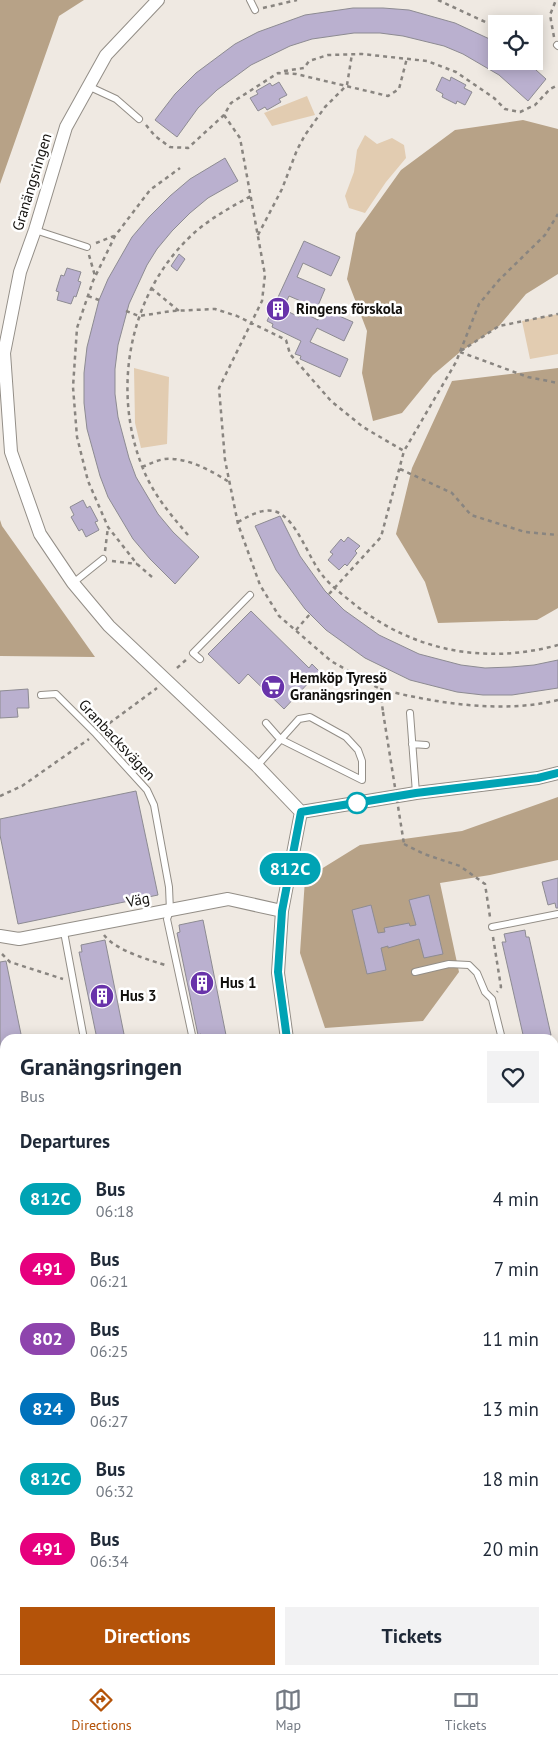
<!DOCTYPE html>
<html lang="en">
<head>
<meta charset="utf-8">
<style>
	body { margin:0; font-family:"PT Sans",sans-serif; background:#f2f2f3; color:#1f2937; height:100vh; display:flex; flex-direction:column; font-size:19px; white-space:nowrap }
	* { box-sizing:border-box; margin:0 }
	p { font-size:16px; color:#747a83 }
	.icon { flex:none; width:28px; height:28px; fill:none; stroke:currentColor; stroke-width:2; stroke-linecap:round; stroke-linejoin:round }
	.map { position:relative; flex:1; overflow:hidden }
	.sheet { position:absolute; left:0px; top:1034px; width:559px; height:641px; display:flex; flex-direction:column; background:#fff; border-radius:15px 15px 0 0; box-shadow:0 2px 12px #0003 }
	.sheet>* { flex:none }
	.badge { padding:0 10px; border-radius:16px; font-size:18px; line-height:32px }
	.controls { position:absolute; left:488px; top:15px; display:grid; gap:10px }
	.controls a { display:grid; place-items:center; width:55px; height:55px; border-radius:0px; background:#fff; box-shadow:0 2px 12px #0003; font-size:25px }
	.map>.badge { position:absolute; translate:-50% -50%; box-shadow:0 0 0 2px #fff }
	h2 { padding:0 20px; font-size:19px; line-height:45px }
	.round { display:grid; place-items:center; flex:none; width:52px; height:52px; border-radius:0px; background:#f2f2f3 }
	.overview { display:flex; align-items:center; justify-content:space-between; height:85px; padding:0 20px }
	h1 { font-size:24px; font-weight:800; line-height:38px }
	.primary-button { display:flex; gap:10px; margin-top:auto; padding:10px 20px }
	.primary-button a { flex:1; height:58px; border-radius:0px; background:#b45309; color:#fff; font-size:20px; font-weight:800; line-height:58px; text-align:center }
	.primary-button a+a { background:#f2f2f3; color:#1f2937 }
	ul { padding:0; list-style:none }
	li { display:flex; align-items:center; gap:15px; height:70px; padding:0 20px }
	li div { flex:1 }
	li b { display:block; font-size:19px }
	li em { font-style:normal }
	li .badge { min-width:55px; font-weight:700; text-align:center }
	.dock { display:flex; justify-content:space-around; align-items:center; height:70px; border-top:1px solid #e0e1e3; background:#fff; font-size:14px; color:#747a83 }
	.dock a { display:grid; justify-items:center; gap:2px }
	.dock .active { color:#b45309 }
	.map>svg:first-child { display:block }
	.built { fill:#e7dcce }
	.green { fill:#e2ccb1 }
	.forest { fill:#b7a287 }
	.building { fill:#bab0cf; stroke:#8d8b92 }
	.lines { fill:none; stroke-linecap:round; stroke-linejoin:round }
	.service-casing { stroke:#938e87; stroke-width:8 }
	.minor-casing { stroke:#938e87; stroke-width:14 }
	.path { stroke:#898580; stroke-width:2.5; stroke-dasharray:4 4; stroke-linecap:butt }
	.service { stroke:#fff; stroke-width:6 }
	.minor { stroke:#fff; stroke-width:12 }
	.path-bridge { stroke:#898580; stroke-width:2.5; stroke-dasharray:4 4; stroke-linecap:butt }
	.line-casing { stroke:#fff; stroke-width:11 }
	.line { stroke:#00a3b4; stroke-width:8 }
	.stop-dot { fill:#fff; stroke:#00a3b4; stroke-width:2.5 }
	.labels { text-anchor:middle; stroke-width:5; stroke-linejoin:round; paint-order:stroke }
	.street-label { font-size:15px; fill:#12100d; stroke:#fff }
	.poi-label { font-size:15px; font-weight:bold; fill:#12100d; stroke:#fff; text-anchor:start }
</style>
</head>
<body>
<div class="map">
<svg width="558" height="1674" viewBox="0 0 558 1674">
	<rect width="100%" height="100%" fill="#efe9e2"/>
	<path class="built" d="M5 1111V1289L0 1274V1112Z
		M554 1290H558V1384L554 1383Z"/>
	<path class="green" d="M307 96 315 115 272 126 264 113Z
		M365 135 377 144 392 138 404 145 406 158 386 182 365 213 349 208 345 196 354 172 357 150Z
		M558 314V354L530 359 522 321Z
		M134 368 169 377 167 444 141 448 135 423Z
		M5 1512V1570H1L0 1513Z"/>
	<path class="forest" d="M0 0H84L59 16 0 184Z
		M523 120 558 129V274L526 294 499 326 460 352 433 375 402 413 373 421 362 373 367 331 347 279 356 233 401 170 455 130Z
		M558 368V608L537 620 438 623 425 582 396 534 412 468 452 381Z
		M0 520 2 526 95 657 0 656Z
		M558 797V860L490 875 440 883 459 972 423 1021 325 1028 300 953 305 879 360 845 462 831Z"/>
	<path class="building" d="M353 8H383L409 10 455 23 496 42V61H526L546 79 528 101 499 75 463 54 444 46 403 36 380 33H354L312 39 290 46 251 65 217 90 198 108 177 137 155 120 175 94 196 73 235 44 258 32 305 15Z
		M442 77 450 81 451 77 466 85 464 88 472 92 465 105 457 101 456 104 442 97 443 94 436 90Z
		M279 82 287 95 279 99 281 102 267 110 265 107 258 111 250 98 258 94 256 91 270 83 272 86Z
		M225 158 238 181 208 198 190 213 172 231 157 249 147 265 129 304 118 345 115 369V394L118 417 129 458 136 477 158 514 173 532 199 557 175 584 150 559 133 539 108 497 100 476 87 429 84 403V373L87 347 99 300 108 279 132 237 149 217 170 196 190 179Z
		M304 241 340 257 331 276 303 263 297 277 325 289 317 308 289 296 283 309 299 317 302 312 318 320 323 309 353 322 344 341 317 328 310 342 348 359 340 377 300 359 301 356 295 354 301 341 272 327 273 324 267 321Z
		M179 254 185 259 177 271 171 266Z
		M67 268 81 272 78 281 81 282 76 297 74 296 71 304 57 300 59 292 56 291 61 275 64 276Z
		M83 500 87 508 90 506 98 521 95 522 99 530 86 537 82 529 79 531 71 517 74 515 70 507Z
		M280 516 300 556 325 591 344 610 379 635 419 654 461 665 485 668 511 667 534 665 558 660V688L512 695H483L457 692 410 680 365 658 326 630 305 609 276 570 255 526Z
		M348 537 360 546 355 551 357 553 347 566 345 564 339 570 328 560 333 554 330 552 341 539 344 542Z
		M251 611 309 668 312 664 323 675 316 683 312 679 284 709 248 674 239 684 208 654Z
		M28 689 29 708H17L18 717 0 718V691Z
		M136 791 158 895 18 924 0 835V819Z
		M558 878V908H556L555 903 548 905 542 882Z
		M429 895 443 954 424 958 419 939 388 948V946L381 948 386 970 367 974 352 910 371 905 378 933 385 932 384 928 409 923 410 926 416 925 409 900Z
		M203 920 226 1035 209 1039H202L201 1034 198 1035 177 933 180 932 179 925Z
		M525 930 526 937H529L551 1035 548 1036 549 1039H524L502 942H506L504 934Z
		M105 940 125 1039H97L79 952H82L81 945Z
		M6 961 22 1039H5V1079L4 1075H1L0 1070V962Z
		M0 1156 5 1180V1245L0 1221Z
		M554 1335 558 1336V1384L554 1383Z
		M554 1458H558V1485H554Z
		M5 1487V1500L0 1501V1488Z
		M5 1613V1640L0 1641V1614Z
		M85 1670H113V1674H85Z
		M215 1670H246L249 1674H218Z
		M353 1670H364L366 1674H342Z"/>
	<g class="lines">
		<g class="service-casing">
			<path id="service" d="M250 0 255 10
				M557 45 558 46
				M88 86 116 99 139 119
				M35 230 87 247
				M73 583 103 559
				M200 659 193 653 250 595
				M41 695 56 694 96 734 147 790 154 805 169 887 170 911 167 919 192 1035
				M410 713 416 793
				M412 744 426 745
				M257 766 299 719 310 717 346 737 358 750 362 761V780L280 739 266 723
				M492 927 558 914
				M64 932 84 1039
				M415 972 449 964 469 965 477 973 485 992 492 999 502 1039
				M554 1087 555 1070 558 1066
				M0 1254 5 1260
				M554 1282H558
				M0 1361 5 1368
				M0 1382 5 1381
				M0 1410H5
				M554 1497 558 1496
				M554 1510 558 1546
				M0 1654 5 1652
				M79 1670V1674
				M262 1670 265 1674"/>
		</g>
		<g class="minor-casing">
			<path id="minor" d="M158 0 106 55 66 127 35 230 20 272 4 353 11 452 40 534 73 583 109 626 257 766 301 812
				M301 812 416 793 538 778 558 773
				M0 936 19 939 228 899 282 911
				M287 1039 278 973 282 911 301 812
				M554 1393H558
				M442 1670 443 1674"/>
		</g>
		<path class="path" d="M438 0 496 27
			M263 8 297 0
			M554 37 550 15 556 0
			M284 71 304 68 309 61 328 55 362 54 427 61 456 72 494 98 505 109 520 112 535 105 550 89 558 85
			M224 115 240 138 265 275 262 301 219 388 225 460 238 524 260 585 279 616 331 661 380 689 383 712
			M146 125 155 136 170 147 188 148 224 115 231 103 278 73 296 74 388 96 399 89 407 58
			M258 235 282 189 297 150 305 135 325 107 347 85 352 54
			M96 243 114 236
			M89 255 95 276
			M151 288 179 311
			M88 296 99 300
			M126 311 139 316 172 311 215 309 237 316 286 340 290 354 331 401 363 427 404 451 456 362 479 304 499 280 545 235 558 214
			M461 351 499 326 558 314
			M460 352 528 377 558 383
			M142 467C150 464 157 460 165 459 187 457 212 471 229 482
			M400 469 452 493 471 515 525 532 558 535
			M238 522C249 516 263 507 277 512 298 521 308 558 323 576 332 587 343 595 354 604 413 651 485 665 558 645
			M188 535C170 514 152 493 142 466 111 387 130 291 194 233 211 218 231 207 251 196
			M105 551 108 527
			M112 561 137 564
			M152 577 137 564 108 527 88 481 77 437 73 387 77 328 93 281 115 236 150 190 180 168
			M329 594 381 537 404 451
			M296 630 310 614
			M177 668 187 659
			M380 689C434 703 503 714 558 700
			M103 728 157 688
			M0 796 22 786 89 739
			M404 844 424 854 460 866 485 884 490 917
			M104 935C116 951 150 960 168 966
			M493 937 501 987 497 992
			M2 954 10 962 63 979
			M0 1092 5 1091
			M0 1276 5 1275
			M0 1451 5 1450
			M0 1509 5 1508
			M0 1585 5 1589
			M0 1600 5 1598
			M277 1670 280 1674
			M370 1670 371 1674"/>
		<use href="#service" class="service"/>
		<use href="#minor" class="minor"/>
		<path class="path-bridge" d="M383 712 404 844"/>
	</g>
	<g class="lines">
		<g class="line-casing">
			<path id="line" d="M287 1039 278 972 282 911 301 812 416 793 538 778 558 773"/>
		</g>
		<use href="#line" class="line"/>
	</g>
	<defs>
		<g id="building-disc" transform="scale(1.25)"><circle r="9.5" fill="#6833aa" stroke="#fff"/><path d="M-4-6H4V6H1V3H-1V6H-4ZM-2.5-4.3h1.7v1.8h-1.7ZM.8-4.3h1.7v1.8H.8ZM-2.5-1h1.7V.8h-1.7ZM.8-1h1.7V.8H.8Z" fill="#fff"/></g>
		<g id="supermarket-disc" transform="scale(1.25)"><circle r="9.5" fill="#6833aa" stroke="#fff"/><path d="M-6-5.5h2.5l.6 2H6L4.5 2H-2.5L-4.4-4H-6ZM-1.5 3.2a1.3 1.3 0 1 0 .1 0ZM3 3.2a1.3 1.3 0 1 0 .1 0Z" fill="#fff"/></g>
	</defs>
	<g fill-rule="evenodd">
		<use href="#building-disc" x="278" y="309"/>
		<use href="#supermarket-disc" x="273" y="687"/>
		<use href="#building-disc" x="202" y="983"/>
		<use href="#building-disc" x="102" y="996"/>
	</g>
	<circle class="stop-dot" cx="357" cy="803" r="10"/>
	<g class="labels">
		<g class="street-label">
			<text transform="translate(32 182) rotate(-73)" y="5">Granängsringen</text>
			<text transform="translate(117 740) rotate(47)" y="5">Granbacksvägen</text>
			<text transform="translate(138 900) rotate(-11)" y="5">Väg</text>
		</g>
		<g class="poi-label">
			<text x="296" y="314">Ringens förskola</text>
			<text x="290" y="683">Hemköp Tyresö<tspan x="290" dy="17">Granängsringen</tspan></text>
			<text x="220" y="988">Hus 1</text>
			<text x="120" y="1001">Hus 3</text>
		</g>
	</g>
</svg>
<div class="controls">
<a><svg class="icon" aria-label="locate" viewBox="0 0 24 24"><circle cx="12" cy="12" r="6"/><path d="M12 2v4M12 18v4M2 12h4M18 12h4"/></svg></a>
</div>
<b class="badge" style="left:290px;top:869px;background:#00a3b4;color:#fff">812C</b>
<section class="sheet">
<div class="overview"><div><h1>Granängsringen</h1><p>Bus</p></div><a class="round"><svg class="icon" aria-label="heart" viewBox="0 0 24 24"><path d="M12 20l-8-8c-3-5 5-10 8-4 3-6 11-1 8 4z"/></svg></a></div>
<h2>Departures</h2>
<ul>
<li><span class="badge" style="background:#00a3b4;color:#fff">812C</span><div><b>Bus</b><p>06:18</p></div><em>4 min</em></li>
<li><span class="badge" style="background:#e6007e;color:#fff">491</span><div><b>Bus</b><p>06:21</p></div><em>7 min</em></li>
<li><span class="badge" style="background:#8e44ad;color:#fff">802</span><div><b>Bus</b><p>06:25</p></div><em>11 min</em></li>
<li><span class="badge" style="background:#0072bc;color:#fff">824</span><div><b>Bus</b><p>06:27</p></div><em>13 min</em></li>
<li><span class="badge" style="background:#00a3b4;color:#fff">812C</span><div><b>Bus</b><p>06:32</p></div><em>18 min</em></li>
<li><span class="badge" style="background:#e6007e;color:#fff">491</span><div><b>Bus</b><p>06:34</p></div><em>20 min</em></li>
</ul>
<div class="primary-button"><a>Directions</a><a>Tickets</a></div>
</section>
</div>
<nav class="dock">
<a class="active"><svg class="icon" aria-label="directions" viewBox="0 0 24 24"><path d="M12 3l9 9-9 9-9-9zM9 14v-3h6M13 9l2 2-2 2"/></svg>Directions</a>
<a><svg class="icon" aria-label="map" viewBox="0 0 24 24"><path d="M3 6l6-2 6 2 6-2v14l-6 2-6-2-6 2zM9 4v14M15 6v14"/></svg>Map</a>
<a><svg class="icon" aria-label="tickets" viewBox="0 0 24 24"><path d="M3 7h18v10H3zM15 7v10"/></svg>Tickets</a>
</nav>
</body>
</html>
